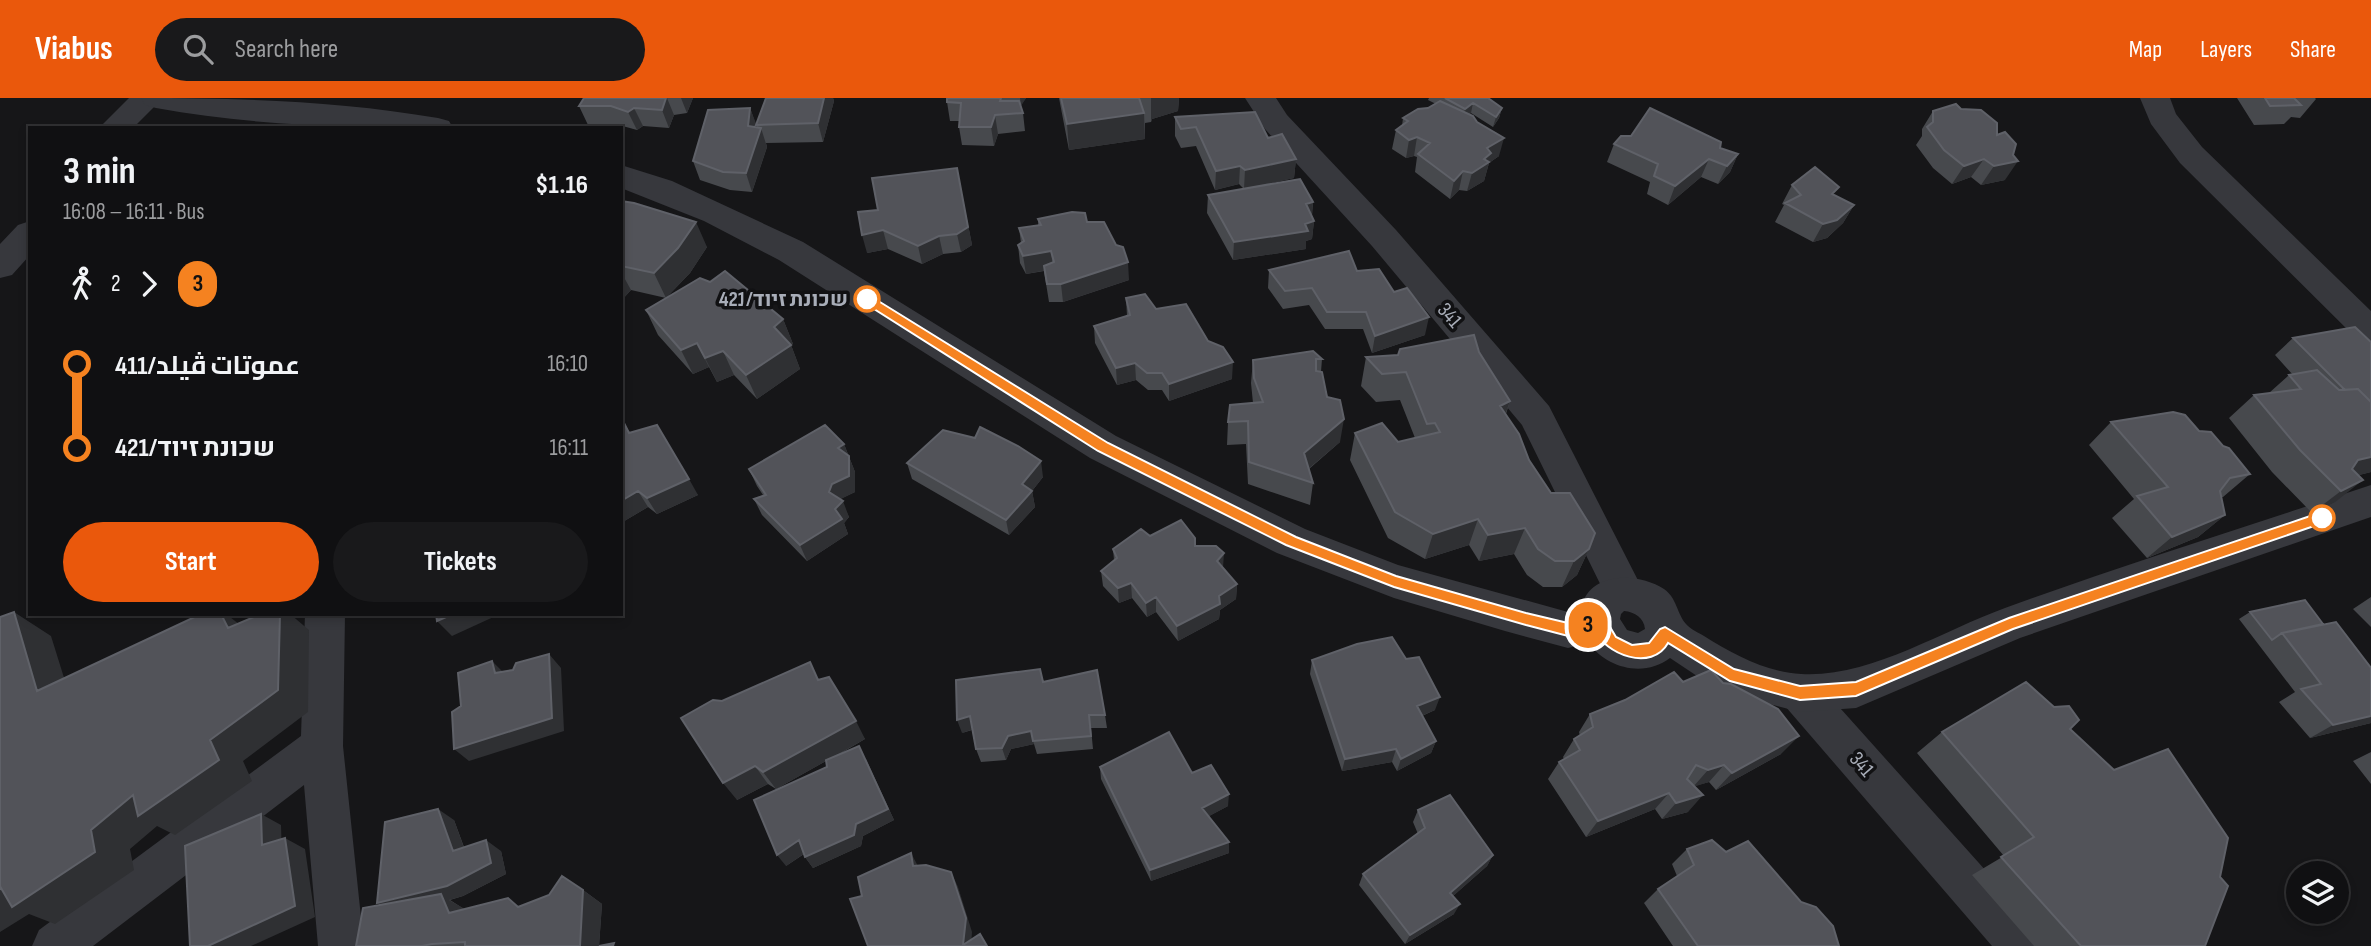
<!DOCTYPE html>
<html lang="en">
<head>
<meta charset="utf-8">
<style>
	body { margin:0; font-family:"Sofia Sans Condensed",Cairo,Heebo,sans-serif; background:#19191b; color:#f1f3f6; height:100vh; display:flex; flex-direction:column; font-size:26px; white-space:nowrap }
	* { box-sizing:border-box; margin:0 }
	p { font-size:23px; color:#9c9d9f }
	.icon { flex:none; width:38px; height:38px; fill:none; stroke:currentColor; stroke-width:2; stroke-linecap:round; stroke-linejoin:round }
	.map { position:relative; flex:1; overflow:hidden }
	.panel { position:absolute; left:28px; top:28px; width:595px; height:490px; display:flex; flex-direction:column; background:#101012; border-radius:0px; box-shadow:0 4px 10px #0003,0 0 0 2px #303032 }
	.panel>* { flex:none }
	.badge { padding:0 14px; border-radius:23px; font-size:24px; line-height:46px }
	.controls { position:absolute; left:2286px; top:763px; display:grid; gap:14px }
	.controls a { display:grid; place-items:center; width:63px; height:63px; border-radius:50%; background:#101012; box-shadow:0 4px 10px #0003,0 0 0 2px #303032; font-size:35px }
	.map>.badge { position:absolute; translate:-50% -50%; box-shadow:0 0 0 4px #fff }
	.legs { display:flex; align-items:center; gap:10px; height:77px; padding:0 35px; font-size:23px }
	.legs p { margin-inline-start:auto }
	.overview { display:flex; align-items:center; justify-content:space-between; height:119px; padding:0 35px }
	h1 { font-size:38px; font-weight:700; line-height:52px }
	.cta { display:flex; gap:14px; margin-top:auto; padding:14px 35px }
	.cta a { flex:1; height:80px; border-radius:42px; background:#ea580c; color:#fff; font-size:28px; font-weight:700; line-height:80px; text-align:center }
	.cta a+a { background:#19191b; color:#f1f3f6 }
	ul { padding:0 35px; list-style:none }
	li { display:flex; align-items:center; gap:24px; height:84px; font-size:26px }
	li i { display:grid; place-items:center; width:10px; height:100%; margin:0 9px; background:currentColor }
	li i::after { content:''; width:18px; height:18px; margin:-9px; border:5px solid; border-radius:50%; background:#101012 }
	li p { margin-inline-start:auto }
	li:first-child i { background:linear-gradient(#0000 50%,currentColor 0) }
	li:last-child i { background:linear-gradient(currentColor 50%,#0000 0) }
	header { display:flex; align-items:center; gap:42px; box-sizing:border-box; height:98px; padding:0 35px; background:#ea580c; color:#fff }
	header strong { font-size:33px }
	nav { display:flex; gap:38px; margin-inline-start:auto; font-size:24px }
	.search { width:490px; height:63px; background:#19191b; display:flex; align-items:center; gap:18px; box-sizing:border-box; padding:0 24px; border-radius:38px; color:#9c9d9f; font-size:26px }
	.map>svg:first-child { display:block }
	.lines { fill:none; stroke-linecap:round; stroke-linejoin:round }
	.minor { fill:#37383d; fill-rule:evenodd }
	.tertiary { fill:#37383d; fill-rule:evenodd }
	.wall { fill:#47494d }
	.shaded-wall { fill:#2f3033 }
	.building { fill:#525359; stroke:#5f6168; stroke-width:2 }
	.line-1 { fill:#f58220; stroke:#fff; stroke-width:2 }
	.stop-1-dot { fill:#fff; stroke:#f58220; stroke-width:3.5 }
	.labels { text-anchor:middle; stroke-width:7; stroke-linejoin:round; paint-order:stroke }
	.stop-label { font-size:21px; font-weight:bold; fill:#a8adb8; stroke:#111113; text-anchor:end }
	.street-label { font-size:21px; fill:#a8adb8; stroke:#111113 }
</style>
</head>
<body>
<header>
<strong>Viabus</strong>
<div class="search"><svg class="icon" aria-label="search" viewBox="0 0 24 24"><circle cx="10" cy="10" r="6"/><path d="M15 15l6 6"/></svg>Search here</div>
<nav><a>Map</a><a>Layers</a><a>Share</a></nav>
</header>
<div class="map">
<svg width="2371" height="848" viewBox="0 0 2371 848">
	<rect width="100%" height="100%" fill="#161618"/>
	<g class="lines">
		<path class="minor" d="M129 0H163L133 30H99Z
			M1245 0H1276L1287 17 1396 132 1549 308 1645 496 1639 508 1625 513 1611 508 1522 327 1372 148 1265 31Z
			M2140 0H2170L2176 16 2202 49 2371 213V247L2359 243 2180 65 2151 26Z
			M30 123V157L12 177 0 180V146L18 127Z
			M305 516H345L343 648 364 848H318L304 687 93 848H32L39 832 301 638Z
			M1800 576 1815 582 2039 832 2046 848H1992L1785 608 1779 595 1785 582Z"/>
		<path class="tertiary" d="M141 0C240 0 340 3 438 20L449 23 453 30C354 30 254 28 156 10L145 7Z
			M621 67 672 83 803 144 1116 338 1305 431 1398 467 1568 514 1581 511C1588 473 1638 474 1664 491 1677 500 1677 516 1686 526 1690 531 1699 535 1704 538 1733 556 1765 574 1801 576 1870 580 1941 533 2005 510 2126 466 2249 428 2371 387V419L2020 540 1856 610 1800 614 1730 596 1715 590 1670 560C1644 580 1606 570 1589 545L1568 550 1505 533 1394 500 1277 455 1090 360 779 162 704 123 621 90ZM1624 513C1635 514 1644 520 1645 531L1638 535 1627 532 1620 521 1621 516Z"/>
	</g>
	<path class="wall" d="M584 0H693L687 15 674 17 669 30 643 28 637 32 619 27H588L579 8Z
		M766 0H833L834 3 823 44 766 45 767 49 752 94 730 92 700 82 693 63 750 10 757 30 756 27Z
		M947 0H1028H1026L1020 8 1023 15 1025 33 998 36 994 48 962 47 959 29V23H950L947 4Z
		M1059 0H1179L1178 13 1152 21 1151 24 1145 25V41L1069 52Z
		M1429 0H1488L1502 10 1499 20 1493 29 1471 15 1469 16 1499 58 1489 65 1484 83 1467 93 1459 92 1450 101 1415 74 1417 59 1414 58 1406 60 1392 51 1396 32 1402 28 1403 20 1436 6 1428 2Z
		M2237 0H2315L2316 1 2300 20 2291 19 2284 26 2254 27Z
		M1961 11 1997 37 2005 82 1981 87 1971 79 1952 86 1933 70 1916 47 1922 38V31L1933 13Z
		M1175 19 1268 40 1296 61 1294 80 1244 91 1239 86 1215 92 1196 48 1181 50 1175 38Z
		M1614 46 1720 50 1738 56 1730 74 1718 86 1701 79 1668 107 1647 96 1650 84 1607 64Z
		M957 70 972 147 961 154 943 156 922 166 888 151 867 155 878 112Z
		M1792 87 1834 98 1854 107 1843 125 1827 140 1813 144 1775 124 1784 107 1782 106Z
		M1208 97 1313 104 1312 118 1314 123 1312 141 1306 143V151L1233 162 1207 115Z
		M621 103 707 149 690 175 666 200 631 192 621 203Z
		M1038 121 1087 124 1129 182 1063 204H1049L1044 173 1026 176 1020 165 1018 147 1021 145 1019 130 1038 127Z
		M1269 172 1357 173 1394 194 1425 237 1372 255 1363 231H1325L1309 207 1283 211 1268 190Z
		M1126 200 1156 211 1208 243 1232 281 1169 303 1162 292H1148L1136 282 1117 287 1095 245 1094 228 1127 218Z
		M646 212 783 221 793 246 791 247 800 271 757 301 734 277 717 284 709 269 693 276 658 237Z
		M2293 240 2371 244V374L2359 377 2334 405 2312 415 2272 374 2229 320 2254 297 2269 295 2289 277H2293L2275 257Z
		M1479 254 1510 303 1506 316 1529 362 1589 451 1577 477 1562 489H1543L1527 477 1514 456 1479 463 1469 447 1425 461 1388 440 1350 362 1355 335 1398 344 1415 340 1400 302 1376 304 1361 288 1366 259Z
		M1322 261 1321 274 1340 344 1309 371 1313 385 1310 407 1248 386 1246 346 1227 347 1228 324 1253 305 1251 285 1253 262Z
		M622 321 630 335 698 397 657 416 648 409 621 425Z
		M2111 324 2199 333 2250 376 2223 399H2221L2225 417 2198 439 2147 460 2112 420 2134 401 2089 347Z
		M844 346 855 374V394L840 401 849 419 844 425 848 436 807 463 762 417 754 401 763 397 757 388 749 371Z
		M907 365 1043 379 1032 393 1035 409 1009 437 912 381Z
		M1150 438 1195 448 1223 470 1237 486 1236 501 1220 512 1219 521 1178 543 1156 514 1147 519 1132 500 1119 505 1103 488 1101 473 1114 462 1113 451Z
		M2371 499V529L2353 511Z
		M2305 502 2371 625 2310 640 2279 604 2295 594 2239 521 2250 514Z
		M1312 562 1435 612 1422 618 1436 643 1431 655 1397 673 1392 664 1342 673 1310 576Z
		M819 582 865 641 836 658 866 661 894 722 863 738 861 748 813 770 805 759 804 756 786 768 827 669 826 663 776 691 768 686 737 702 722 603Z
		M1043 584 1105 617 1107 630H1091L1093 651 1037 656 1034 646 1011 651 1006 662 981 664 976 651 972 632 962 635Z
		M1683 584 1781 656 1716 692 1709 684 1694 688 1688 714 1662 721 1655 711 1586 739 1548 681 1559 664 1564 661 1563 659 1574 641 1580 638 1579 634 1590 616Z
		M2070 631 2205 848H2034L1972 777 2004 758 1917 655 1942 634Z
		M2371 654V686L2353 663Z
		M1100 669 1192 675 1228 708 1209 718 1229 755 1151 783 1101 681Z
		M1418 712 1493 757 1487 768 1453 798 1454 816 1405 846 1359 787 1363 776 1418 736 1413 724Z
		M454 722 464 749 501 753 506 776 463 798 450 802 464 811 520 808 583 792 602 806 599 848H356L381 807 377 805Z
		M1687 751 1839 848H1673L1644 805 1658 791 1677 778 1672 766Z"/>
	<path class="shaded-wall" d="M666 0H667L674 17 669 30 662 12Z
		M681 0H693L687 15Z
		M824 0H833L834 3 823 44 818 25Z
		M1020 0H1028H1026L1021 8Z
		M1151 0H1179L1178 13 1152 21 1151 24Z
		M1473 5 1471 15 1462 21 1465 11Z
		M634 10 643 28 637 32 628 14Z
		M750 10 757 28 754 47 748 28Z
		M1502 10 1499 20 1493 29 1496 19Z
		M1144 15 1145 41 1069 52 1067 26Z
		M995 17 998 36 994 48 991 29Z
		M761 30 767 49 752 94 746 75Z
		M1417 39 1414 58 1406 60 1409 42Z
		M1504 40 1499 58 1489 65 1484 83 1467 93 1472 75 1487 50Z
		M1738 56 1730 74 1718 86 1727 68Z
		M1296 61 1294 80 1244 91 1245 72Z
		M1709 61 1701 79 1668 107 1675 88Z
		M1984 61 1971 79 1952 86 1964 68Z
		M2018 63 2005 82 1981 87 1994 68Z
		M1240 68 1239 86 1215 92 1216 73Z
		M957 70 972 147 961 154 957 136Z
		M1463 73 1459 92 1450 101 1454 83Z
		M1313 104 1311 122 1306 106Z
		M1854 107 1843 125 1827 140 1813 144 1823 126Z
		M1314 123 1312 141 1306 143V151L1233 162 1234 144Z
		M696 124 707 149 690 175 666 200 654 175Z
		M883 132 888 151 867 155 862 137Z
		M939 138 943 156 922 166 918 148Z
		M1051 153 1053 171 1026 176 1023 158Z
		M1128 164 1129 182 1063 204 1061 186Z
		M621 174 631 192 621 203Z
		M1429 219 1425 237 1372 255 1375 238Z
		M783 221 793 246 789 248 791 247 800 271 757 301 746 277 774 229Z
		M697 245 709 269 693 276 681 252Z
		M723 253 734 277 717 284 705 260Z
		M1233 264 1232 281 1169 303V286Z
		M1135 265 1136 282 1117 287 1116 270Z
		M1510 303 1500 331V308Z
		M1344 321 1340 344 1301 377 1304 355Z
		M844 346 855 374V394L839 402 829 394 838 350Z
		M2371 359V374L2332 384 2358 362Z
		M1041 363 1043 379 1032 393 1035 409 1009 437 1006 422 1022 386Z
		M689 381 698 397 657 416 647 400Z
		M2363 382 2334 405 2312 415 2341 393Z
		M638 393 648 409 621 425V403Z
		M843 403 849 419 844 425 848 436 807 463 800 447Z
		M2225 417 2198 439 2147 460 2172 439Z
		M1478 421 1469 447 1425 461 1433 436Z
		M1525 430 1514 456 1479 463 1488 437Z
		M1589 451 1577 477 1562 489 1574 463Z
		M1224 455 1223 470 1217 463Z
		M1131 485 1132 500 1119 505 1118 490Z
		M1237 486 1236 501 1220 512 1219 521 1178 543 1177 528Z
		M1156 499V514L1147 519 1146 505Z
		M14 514 51 538 75 615 37 593Z
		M221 516H226L248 533 228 530Z
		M280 516H290L309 532 308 614 243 663 252 683 175 737 157 728 130 751 134 772 55 826 29 816 0 834V791L91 732 133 697 210 642Z
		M453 516H500L452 538 437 523Z
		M549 556 561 570 564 633 469 663 454 651Z
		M492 563 506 577 495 575Z
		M1440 599 1435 612 1412 622 1417 608Z
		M970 618 974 631 962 635 957 622Z
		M2371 618V625L2310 640 2333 627Z
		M856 623 865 641 776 691 763 674Z
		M1031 633 1034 646 1011 651 1006 662 1002 650 1008 638Z
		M1799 638 1781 656 1716 692 1732 675Z
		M1436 643 1431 655 1397 673 1401 661Z
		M859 648 894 722 863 738 861 748 813 770 805 759Z
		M1396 651 1392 664 1342 673 1345 661Z
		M1724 667 1709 684 1693 689 1708 672Z
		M755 668 768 686 737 702 723 685Z
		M1669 695 1655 711 1586 739 1598 723Z
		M1229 696 1228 708 1202 722V710Z
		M1703 697 1688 714 1662 721 1676 705Z
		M438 711 454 722 469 764 453 753Z
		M261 716 281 727 282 758 262 747Z
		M285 740 305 751 315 819 251 848H208Z
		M486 742 501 753 506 776 463 798 449 802 463 810 472 829 395 815 377 805Z
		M799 742 808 753 786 768 777 757Z
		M1229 744V755L1151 783 1150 772Z
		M911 755 919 770 913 768Z
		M1493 757 1487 768 1444 806 1450 795Z
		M951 774 958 789 972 834 971 848H964Z
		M583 792 602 806 599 848H580Z
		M1460 806 1454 816 1405 846 1410 837Z"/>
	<path class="building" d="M584 0H666L662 12 634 10 628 14 611 8H579Z
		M766 0H824L818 25 756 27Z
		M947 0H1001L1000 3H1019L1023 15 995 17 991 29H959L961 5 947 4Z
		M1061 0H1139L1144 15 1067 26Z
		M1445 0H1488L1502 10 1496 19 1473 5 1465 11Z
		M2265 0H2294L2301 7 2270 8Z
		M1440 3 1473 18 1477 24 1504 40 1487 50 1491 55 1484 61 1489 64 1472 75 1463 73 1454 83 1418 56 1430 45 1417 39 1409 42 1396 32 1408 23 1403 20 1418 11 1428 10Z
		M1956 6 1961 11 1981 12 1997 25V37L2005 34 2016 46 2013 57 2018 63 1994 68 1984 61 1964 68 1944 52 1927 29 1933 24V13Z
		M750 10 748 28 761 30 746 75 723 74 693 63 708 12Z
		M1650 10 1721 44 1720 50 1738 56 1727 68 1709 61 1675 88 1654 78 1658 66 1614 46 1621 38H1631Z
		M1255 14 1268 40 1282 36 1296 61 1245 72 1240 68 1216 73 1196 29 1181 31 1175 19Z
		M1815 69 1839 89 1832 96 1854 107 1837 122 1823 126 1785 105 1801 97 1792 87Z
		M957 70 968 129 957 136 939 138 918 148 883 132 862 137 858 114 878 112 872 80Z
		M1300 81 1313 104 1306 106 1314 123 1305 126 1308 133 1234 144 1208 97Z
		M621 103 634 105 696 124 678 150 654 175 621 168Z
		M1072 114 1085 115 1087 124H1104L1116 147 1123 149 1128 164 1061 186H1047L1044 168 1054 164 1051 153 1023 158 1018 147 1024 143 1019 130 1041 127 1038 121Z
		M1349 153 1357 173 1379 171 1394 194 1407 190 1429 219 1375 238 1366 214H1327L1312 190 1285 193 1269 172Z
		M725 173 783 221 774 229 791 247 746 277 723 253 705 260 697 245 681 252 646 212 700 180 710 184Z
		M1145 196 1156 211 1186 206 1208 243 1223 249 1233 264 1169 286 1162 275H1147L1135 265 1116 270 1094 228 1130 217 1126 200Z
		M2355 229 2371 244V304L2358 291 2345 292 2293 240Z
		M1474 237 1479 254 1510 303 1500 308 1519 336 1529 362 1551 395H1570L1595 435 1589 451 1574 463H1555L1538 451 1525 430 1488 437 1478 421 1433 436 1395 414 1355 335 1382 325 1398 344 1440 334 1435 325 1427 326 1406 274 1382 276 1366 259 1398 257 1400 251Z
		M1313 253 1322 261H1316V273L1322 274 1327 299 1340 302 1344 321 1304 355 1313 385 1249 364 1248 323 1228 324 1230 307 1263 304 1254 280 1253 262Z
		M2317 272 2339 292 2358 291 2371 304V359L2358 362 2352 371 2363 382 2341 393 2300 352 2254 297 2301 291 2289 277Z
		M2173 314 2185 317 2199 333 2211 334 2223 348 2229 350 2250 376 2230 380 2220 393 2225 417 2172 439 2137 398 2168 389 2111 324Z
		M622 321 629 335 657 327 689 381 647 400 638 393 621 403Z
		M825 327 844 346 838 350 849 358V378L832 386 829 394 843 403 835 411 842 421 800 447 754 401 766 397 749 371Z
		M980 329 1018 348 1041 363 1022 386 1032 393 1006 422 907 365 943 332 975 340Z
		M1181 422 1195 440V448H1216L1224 455 1217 463 1237 486 1219 498 1220 506 1177 528 1156 499 1146 505 1131 485 1118 490 1101 473 1117 460 1113 451 1141 431 1150 438Z
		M2305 502 2323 526 2282 535 2272 542 2250 514Z
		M14 514 37 593 201 516H221L228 530 261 516H280L278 592 210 642 219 662 138 718 133 697 91 732 95 754 12 809 1 790 0 791V519Z
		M436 516H453L437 523Z
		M2336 524 2371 570V618L2333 627 2301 591 2321 586 2282 535Z
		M1392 539 1406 561 1419 559 1440 599 1417 608 1436 643 1401 661 1396 651 1345 661 1312 562 1357 546Z
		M549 556 552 620 454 651 452 614 461 608 458 575 492 563 495 575 513 572 516 565Z
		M810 564 818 582 829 579 856 623 763 674 755 668 723 685 681 620 713 602 722 603Z
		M1040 571 1043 584 1097 572 1105 617H1089L1091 638 1033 643 1031 633 1008 638 1002 650 976 651 970 618 957 622 956 582Z
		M1711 572 1723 585 1731 586 1778 611 1799 638 1732 675 1724 667 1708 672 1696 667 1687 681 1703 697 1676 705 1669 695 1598 723 1559 664 1580 652 1574 641 1593 629 1590 616 1625 602 1674 574 1683 584Z
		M2026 584 2054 609 2069 608 2079 622 2070 631 2114 672 2168 651 2228 740 2220 779 2228 788 2205 848H2081L2001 759 2034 739 1942 634Z
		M1169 634 1192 675 1211 667 1229 696 1202 710 1229 744 1150 772 1100 669Z
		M859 648 888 711 856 726 854 737 805 759 799 742 777 757 754 702 827 669 826 662Z
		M1450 697 1493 757 1450 795 1460 806 1410 837 1363 776 1425 730 1418 712Z
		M438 711 453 753 486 742 491 765 447 788 377 805 385 724Z
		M261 716 262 747 285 740 295 808 208 848H190L185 748Z
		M1712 742 1726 754 1748 743 1801 804 1816 809 1833 828 1839 848H1698L1658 791 1694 767 1687 751Z
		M911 755 913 768 926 767 951 774 966 820 963 847 980 836 987 848H868L850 801 862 798 858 779Z
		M562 778 583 792 580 848H465V844L432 846 422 848H356L363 810 441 796 449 815 508 800 518 809 549 797Z
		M614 845 613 848H599Z"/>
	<path class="line-1" d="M867 196 1108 345 1296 439 1396 478 1526 515 1568 525 1599 518 1604 519 1616 539 1632 547 1649 545 1660 531 1665 529 1734 571 1800 588 1856 584 2009 520 2322 414 2328 420 2326 424 2013 531 1856 598 1800 602 1730 583 1668 545C1652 574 1605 557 1594 531L1568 538 1526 527 1394 489 1286 447 1098 353 863 204V197Z"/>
	<g class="stop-1-dot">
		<circle cx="867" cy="201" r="12"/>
		<circle cx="2322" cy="420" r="12"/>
	</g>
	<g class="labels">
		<g class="stop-label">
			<text x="848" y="208">שכונת זיוד/421</text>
		</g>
		<g class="street-label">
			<text transform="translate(1450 217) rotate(49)" y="7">341</text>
			<text transform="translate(1862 666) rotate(49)" y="7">341</text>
		</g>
	</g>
</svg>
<div class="controls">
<a><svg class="icon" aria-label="layers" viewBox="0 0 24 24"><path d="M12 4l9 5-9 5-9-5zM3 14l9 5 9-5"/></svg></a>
</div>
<b class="badge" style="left:1588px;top:527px;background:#f58220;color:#111">3</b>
<section class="panel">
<div class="overview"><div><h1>3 min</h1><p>16:08 – 16:11 · Bus</p></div><b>$1.16</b></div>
<div class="legs"><svg class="icon" aria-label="walk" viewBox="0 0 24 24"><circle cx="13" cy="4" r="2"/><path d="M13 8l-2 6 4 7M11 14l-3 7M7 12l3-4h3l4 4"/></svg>2<svg class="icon" aria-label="forward" viewBox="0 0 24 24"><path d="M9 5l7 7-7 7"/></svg><b class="badge" style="background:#f58220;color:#111">3</b></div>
<ul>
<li><i style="color:#f58220"></i><b>عموتات ڤيلد/411</b><p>16:10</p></li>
<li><i style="color:#f58220"></i><b>שכונת זיוד/421</b><p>16:11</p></li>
</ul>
<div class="cta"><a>Start</a><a>Tickets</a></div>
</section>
</div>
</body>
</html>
